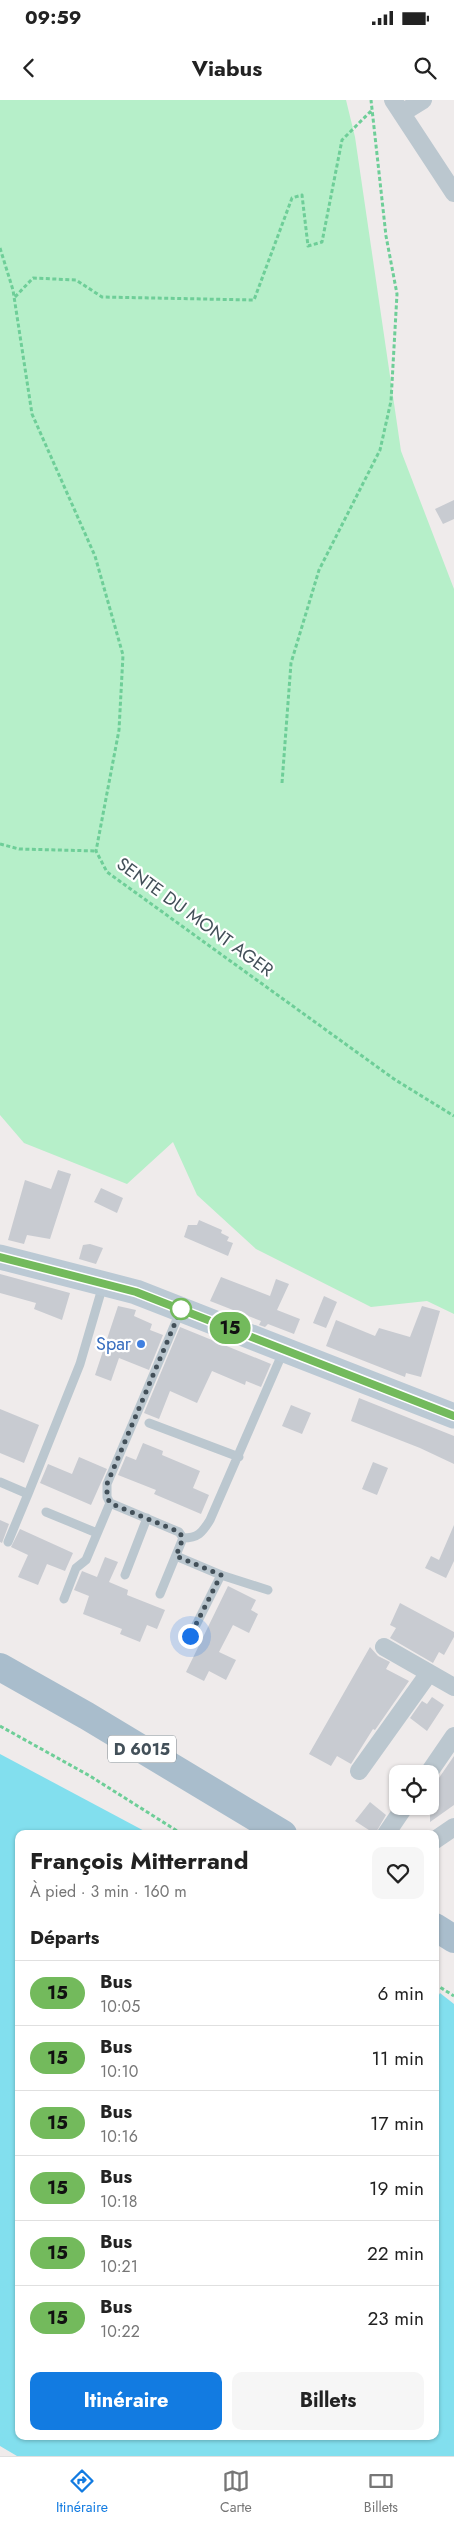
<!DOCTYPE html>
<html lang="fr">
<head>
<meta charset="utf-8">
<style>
	body { margin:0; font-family:Jost,sans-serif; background:#f6f6f6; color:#222; height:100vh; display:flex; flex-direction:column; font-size:19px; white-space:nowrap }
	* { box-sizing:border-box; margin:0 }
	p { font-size:16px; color:#767676 }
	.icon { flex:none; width:28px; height:28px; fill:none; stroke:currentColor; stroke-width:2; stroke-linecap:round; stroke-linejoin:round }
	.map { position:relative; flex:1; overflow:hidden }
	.details { position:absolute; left:15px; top:1730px; width:424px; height:610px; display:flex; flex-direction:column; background:#fff; border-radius:10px; box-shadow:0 1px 4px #0004 }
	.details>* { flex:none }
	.badge { padding:0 10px; border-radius:16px; font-size:18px; line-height:32px }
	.tools { position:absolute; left:389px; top:1665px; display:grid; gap:10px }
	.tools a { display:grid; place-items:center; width:50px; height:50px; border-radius:10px; background:#fff; box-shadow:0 1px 4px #0004; font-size:25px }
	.you { position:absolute; width:25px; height:25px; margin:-12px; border:4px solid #fff; border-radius:50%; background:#1a73e8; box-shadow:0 0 0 8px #1a73e833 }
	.map>.badge { position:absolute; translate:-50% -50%; box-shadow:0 0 0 2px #fff }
	h2 { padding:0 15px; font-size:19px; line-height:45px }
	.round { display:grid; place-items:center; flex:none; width:52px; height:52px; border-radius:10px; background:#f6f6f6 }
	.summary { display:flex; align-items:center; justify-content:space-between; height:85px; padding:0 15px }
	h1 { font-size:24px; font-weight:700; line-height:38px }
	.cta { display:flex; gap:10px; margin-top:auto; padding:10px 15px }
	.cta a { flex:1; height:58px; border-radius:10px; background:#127be1; color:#fff; font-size:20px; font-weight:700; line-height:58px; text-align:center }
	.cta a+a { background:#f6f6f6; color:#222 }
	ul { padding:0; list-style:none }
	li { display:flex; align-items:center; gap:15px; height:65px; padding:0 15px; border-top:1px solid #e0e0e0 }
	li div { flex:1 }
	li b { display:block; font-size:19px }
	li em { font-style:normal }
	li .badge { min-width:55px; font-weight:700; text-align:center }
	.status { display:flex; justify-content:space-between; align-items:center; height:35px; padding:0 25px; background:#fff; direction:ltr }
	.status svg { height:14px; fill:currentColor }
	header { display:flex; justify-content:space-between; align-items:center; height:65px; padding:0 15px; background:#fff; font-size:22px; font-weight:700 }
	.menu { display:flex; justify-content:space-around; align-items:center; height:70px; border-top:1px solid #e0e0e0; background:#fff; font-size:14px; color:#767676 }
	.menu a { display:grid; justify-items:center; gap:2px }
	.menu .selected { color:#127be1 }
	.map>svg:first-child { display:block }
	.green { fill:#b6efc9 }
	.water { fill:#82dfee }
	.building { fill:#c8cbd1 }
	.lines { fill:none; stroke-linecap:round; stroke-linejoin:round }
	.path { stroke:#6ece98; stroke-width:3; stroke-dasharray:4 2.5; stroke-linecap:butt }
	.lane { stroke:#bbc7cf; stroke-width:9 }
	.street { stroke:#bbc7cf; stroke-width:18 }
	.secondary { stroke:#bbc9d4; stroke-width:25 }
	.primary { stroke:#a9bdcc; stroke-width:28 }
	.line-casing { stroke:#fff; stroke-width:11 }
	.line { stroke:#73ba5c; stroke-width:8 }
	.walk { stroke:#435059; stroke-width:5; stroke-dasharray:0 9 }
	.stop-dot { fill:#fff; stroke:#73ba5c; stroke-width:2.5 }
	.shop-dot { fill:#3f7fe0; stroke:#fff; stroke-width:2 }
	.labels { text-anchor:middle; stroke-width:4.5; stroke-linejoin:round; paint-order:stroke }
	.shield { fill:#fff; stroke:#7b848b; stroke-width:1 }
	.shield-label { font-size:16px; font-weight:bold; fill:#435059 }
	.street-label { font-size:18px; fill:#435059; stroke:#fff }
	.shop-label { font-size:18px; fill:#366cbe; stroke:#fff; text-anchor:end }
</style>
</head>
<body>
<div class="status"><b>09:59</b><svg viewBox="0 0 49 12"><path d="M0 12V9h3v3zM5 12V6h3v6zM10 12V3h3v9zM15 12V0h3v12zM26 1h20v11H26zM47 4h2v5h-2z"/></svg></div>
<header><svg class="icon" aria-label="back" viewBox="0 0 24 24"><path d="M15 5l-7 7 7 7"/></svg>Viabus<svg class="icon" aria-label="search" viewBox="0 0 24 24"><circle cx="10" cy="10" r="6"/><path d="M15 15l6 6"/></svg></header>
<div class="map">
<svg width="454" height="2356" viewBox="0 0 454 2356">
	<rect width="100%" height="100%" fill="#efebeb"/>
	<path class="green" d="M0 0H346L355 37 401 351 454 489V1214L427 1201 371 1207 256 1149 197 1095 173 1042 127 1084 24 1043 0 1015Z"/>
	<path class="water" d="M0 1654 150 1734H19V2336H435V1902L440 1893 454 1904V2356H17L0 2346Z"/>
	<path class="building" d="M454 400V419L443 424 435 409Z
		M58 1070 71 1074 50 1139 27 1135 24 1144 8 1140 25 1080 51 1089Z
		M101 1088 123 1098 117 1113 94 1102Z
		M199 1120 222 1130 221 1133 229 1137 227 1141 233 1143 228 1156 184 1137 188 1125H197Z
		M90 1144 103 1148 96 1164 79 1159 83 1145Z
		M0 1174 70 1193 62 1220 34 1209 36 1203 0 1193Z
		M221 1177 270 1196 276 1179 289 1184 277 1210 300 1219 294 1234 268 1224 265 1227 259 1225 261 1221 210 1201Z
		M324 1196 337 1202 326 1228 313 1223Z
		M118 1206 136 1210 134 1216 152 1224 150 1230 163 1235 149 1270 119 1258 111 1281 95 1275Z
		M422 1206 440 1211 421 1277 406 1273 405 1277 326 1246 336 1220 375 1236 379 1228 410 1237Z
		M180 1227 271 1264 261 1287 246 1281 245 1285 212 1271 197 1303 170 1291 159 1319 144 1313Z
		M359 1298 454 1336V1364L420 1348 351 1321Z
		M291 1305 311 1313 302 1334 282 1326Z
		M0 1309 39 1325 24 1363 0 1353Z
		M143 1343 163 1351 162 1355 200 1371 193 1388 209 1395 201 1414 154 1394 156 1390 118 1375 126 1356 136 1360Z
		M79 1357 107 1369 91 1405 40 1383 48 1364 72 1374Z
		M373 1362 388 1368 377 1395 362 1389Z
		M0 1420 9 1424 2 1443 0 1442Z
		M454 1425V1461L446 1478 425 1468 431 1456 439 1460Z
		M20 1429 73 1453 65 1471 47 1464 38 1485 18 1477 28 1455 11 1447Z
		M105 1457 118 1462 109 1482 128 1490 127 1495 165 1510 157 1529 147 1525 140 1542 120 1534 122 1529 83 1514 89 1496 74 1490 82 1471 97 1477Z
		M228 1486 256 1500 251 1510 258 1514 249 1533 233 1525 219 1552 236 1560 226 1580 209 1571 204 1581 186 1572Z
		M400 1503 454 1532V1537L444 1555 439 1552 433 1563 390 1538 396 1528 390 1525Z
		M370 1547 378 1556 390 1562 386 1569 409 1581 375 1630 373 1629 351 1664 337 1656 331 1666 309 1654Z
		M432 1597 444 1605 427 1631 410 1618 422 1601 427 1604Z
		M454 1656V1705L430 1722V1691Z
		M370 1702 386 1715 375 1734 355 1721Z"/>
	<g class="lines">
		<path class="path" d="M0 148 13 190 32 314 95 456 123 555 119 630 96 751 107 772 394 979 454 1016
			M15 197 33 178 76 180 102 197 254 200 292 98 302 95 308 146 322 142 342 40 372 10
			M282 683 291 563 319 470 380 350 391 301 397 194 386 136 371 0
			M0 744 19 749 96 751
			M0 1626 90 1676 182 1734
			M435 1884 454 1896"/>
		<path class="lane" d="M149 1323 239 1357
			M0 1382 28 1394 80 1264 103 1185
			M46 1412 97 1433
			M183 1438C198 1438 202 1433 210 1420L283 1252
			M8 1442 28 1394
			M176 1456 221 1475 190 1537
			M125 1475 147 1418
			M221 1475 268 1490
			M160 1494 183 1438 179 1432 110 1403 107 1397V1384L180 1212
			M64 1499 76 1468 86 1460 110 1403"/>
		<path class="street" d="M393 0 454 93
			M402 13 423 0
			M384 1547 454 1587
			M359 1671 429 1573
			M428 1674 454 1636
			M386 1734 405 1706
			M435 1740 454 1727"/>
		<path class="secondary" d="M0 1157 136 1192 454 1316"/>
		<path class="primary" d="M0 1567 87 1616 283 1734
			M435 1827 454 1839"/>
	</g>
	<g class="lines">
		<g class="line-casing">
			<path id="line" d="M0 1157 136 1192 454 1316"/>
		</g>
		<use href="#line" class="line"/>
		<path class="walk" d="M181 1209 107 1384V1397L110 1403 179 1432 183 1438 176 1456 221 1475 190 1536"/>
	</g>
	<circle class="stop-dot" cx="181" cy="1209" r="10"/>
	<circle class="shop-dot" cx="141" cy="1244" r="5"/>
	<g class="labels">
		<rect class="shield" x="108" y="1635.5" width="68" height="27" rx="4"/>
		<g class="shield-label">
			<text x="142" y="1655">D 6015</text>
		</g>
		<g class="street-label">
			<text transform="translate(195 817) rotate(36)" y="6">SENTE DU MONT AGER</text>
		</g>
		<g class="shop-label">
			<text x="131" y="1250">Spar</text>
		</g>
	</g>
</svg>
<div class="tools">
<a><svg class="icon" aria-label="locate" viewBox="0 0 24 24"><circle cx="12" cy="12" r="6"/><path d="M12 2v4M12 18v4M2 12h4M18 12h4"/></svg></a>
</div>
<div class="you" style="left:190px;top:1536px"></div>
<b class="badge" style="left:230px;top:1228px;background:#73ba5c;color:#111">15</b>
<section class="details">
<div class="summary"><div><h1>François Mitterrand</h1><p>À pied · 3 min · 160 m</p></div><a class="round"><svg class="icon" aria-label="heart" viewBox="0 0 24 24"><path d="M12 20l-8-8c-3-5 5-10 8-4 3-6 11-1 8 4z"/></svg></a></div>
<h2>Départs</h2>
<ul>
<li><span class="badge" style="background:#73ba5c;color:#111">15</span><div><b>Bus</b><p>10:05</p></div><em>6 min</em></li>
<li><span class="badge" style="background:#73ba5c;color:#111">15</span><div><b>Bus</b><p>10:10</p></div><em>11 min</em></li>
<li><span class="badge" style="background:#73ba5c;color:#111">15</span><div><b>Bus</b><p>10:16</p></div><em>17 min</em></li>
<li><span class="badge" style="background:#73ba5c;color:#111">15</span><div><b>Bus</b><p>10:18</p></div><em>19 min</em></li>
<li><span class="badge" style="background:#73ba5c;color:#111">15</span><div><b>Bus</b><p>10:21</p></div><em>22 min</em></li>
<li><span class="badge" style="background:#73ba5c;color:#111">15</span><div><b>Bus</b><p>10:22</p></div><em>23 min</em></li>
</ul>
<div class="cta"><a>Itinéraire</a><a>Billets</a></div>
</section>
</div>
<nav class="menu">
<a class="selected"><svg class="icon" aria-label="directions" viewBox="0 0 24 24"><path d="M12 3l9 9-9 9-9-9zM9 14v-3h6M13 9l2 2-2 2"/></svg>Itinéraire</a>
<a><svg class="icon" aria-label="map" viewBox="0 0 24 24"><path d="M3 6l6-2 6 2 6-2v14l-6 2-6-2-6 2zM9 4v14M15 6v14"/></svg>Carte</a>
<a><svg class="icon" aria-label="tickets" viewBox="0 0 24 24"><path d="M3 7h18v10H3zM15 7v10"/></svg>Billets</a>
</nav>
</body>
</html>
